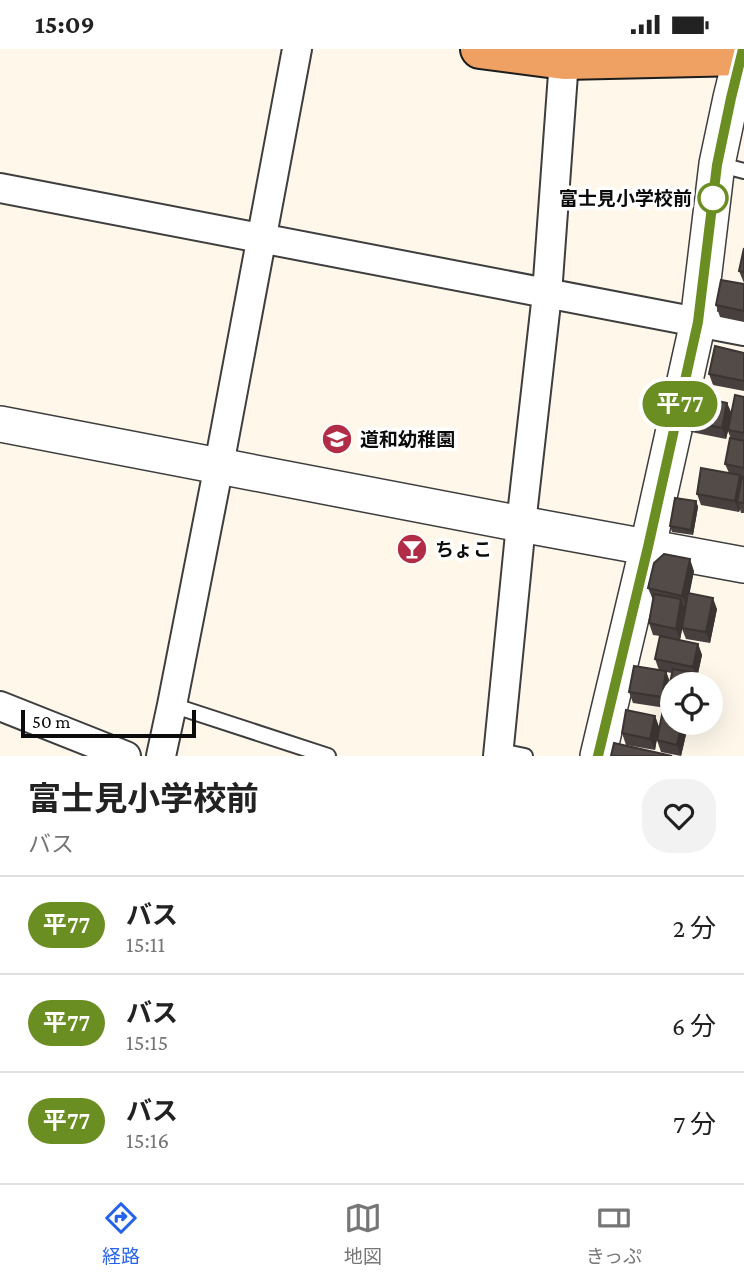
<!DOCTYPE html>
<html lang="ja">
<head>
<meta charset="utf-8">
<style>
	body { margin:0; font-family:"Crimson Pro","Noto Sans JP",serif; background:#f2f2f2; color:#222; height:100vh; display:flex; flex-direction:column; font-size:26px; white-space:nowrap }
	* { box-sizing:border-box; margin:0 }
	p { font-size:23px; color:#767676 }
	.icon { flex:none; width:38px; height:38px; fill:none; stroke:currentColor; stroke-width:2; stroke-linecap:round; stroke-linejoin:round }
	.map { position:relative; height:707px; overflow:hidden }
	.side { display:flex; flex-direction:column; background:#fff; flex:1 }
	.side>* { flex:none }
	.badge { padding:0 14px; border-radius:23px; font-size:24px; line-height:46px }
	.fabs { position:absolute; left:660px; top:623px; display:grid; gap:14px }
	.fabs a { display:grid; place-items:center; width:63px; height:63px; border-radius:50%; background:#fff; box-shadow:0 7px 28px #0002; font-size:35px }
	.scale { position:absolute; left:21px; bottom:18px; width:175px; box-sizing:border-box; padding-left:7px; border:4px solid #0b0b0b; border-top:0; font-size:19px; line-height:24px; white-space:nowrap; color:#0b0b0b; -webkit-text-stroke:5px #fff; paint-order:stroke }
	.map>.badge { position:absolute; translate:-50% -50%; box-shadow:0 0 0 4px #fff }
	.round { display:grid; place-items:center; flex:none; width:74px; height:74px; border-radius:28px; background:#f2f2f2 }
	.head { display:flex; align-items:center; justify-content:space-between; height:119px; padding:0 28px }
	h1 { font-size:33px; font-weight:700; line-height:52px }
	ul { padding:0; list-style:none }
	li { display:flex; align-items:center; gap:21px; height:98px; padding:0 28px; border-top:2px solid #e0e0e0 }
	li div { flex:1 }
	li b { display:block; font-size:26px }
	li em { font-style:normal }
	li .badge { min-width:77px; font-weight:700; text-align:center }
	.status { display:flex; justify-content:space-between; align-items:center; height:49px; padding:0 35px; background:#fff; direction:ltr }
	.status svg { height:19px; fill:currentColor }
	.menu { display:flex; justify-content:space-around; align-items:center; height:98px; border-top:2px solid #e0e0e0; background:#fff; font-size:19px; color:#767676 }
	.menu a { display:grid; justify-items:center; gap:4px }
	.menu .active { color:#2563eb }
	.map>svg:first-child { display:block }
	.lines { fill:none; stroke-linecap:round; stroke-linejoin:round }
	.service-casing { stroke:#3e3e3e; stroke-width:18 }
	.minor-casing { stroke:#3e3e3e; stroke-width:32 }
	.tertiary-casing { stroke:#3e3e3e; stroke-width:38 }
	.trunk-casing { stroke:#1c1c1c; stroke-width:42 }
	.service { stroke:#fff; stroke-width:14 }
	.minor { stroke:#fff; stroke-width:28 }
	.tertiary { stroke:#fff; stroke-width:35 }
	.trunk { stroke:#eea162; stroke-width:38 }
	.wall { fill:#47403e; fill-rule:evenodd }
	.shaded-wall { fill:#3a3432 }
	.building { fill:#534b48; stroke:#3a3432; stroke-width:2 }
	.line-casing { stroke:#fff; stroke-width:16 }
	.line { stroke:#6b8e23; stroke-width:10 }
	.stop-dot { fill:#fff; stroke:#6b8e23; stroke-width:3.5 }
	.labels { text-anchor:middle; stroke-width:7; stroke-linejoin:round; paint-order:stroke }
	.stop-label { font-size:19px; font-weight:bold; fill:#0b0b0b; stroke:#fff; text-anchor:end }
	.poi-label { font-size:19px; font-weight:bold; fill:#0b0b0b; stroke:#fff; text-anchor:start }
</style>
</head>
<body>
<div class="status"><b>15:09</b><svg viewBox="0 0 49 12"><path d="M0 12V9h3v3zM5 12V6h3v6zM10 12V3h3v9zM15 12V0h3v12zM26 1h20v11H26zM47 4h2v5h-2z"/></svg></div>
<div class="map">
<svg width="744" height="707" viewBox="0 0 744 707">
	<rect width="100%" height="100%" fill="#fef7ea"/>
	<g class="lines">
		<g class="service-casing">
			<path id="service" d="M717 115 744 122
				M172 656 328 707
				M499 702 525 707"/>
		</g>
		<g class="minor-casing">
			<path id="minor" d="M0 139 744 282
				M0 657 126 707
				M161 707 172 656 219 416 297 0
				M498 707 521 475 547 245 564 11"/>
		</g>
		<g class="tertiary-casing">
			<path id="tertiary" d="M0 375 521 475 744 516
				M598 707 648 497 698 273 717 115 731 49 743 0"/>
		</g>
		<g class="trunk-casing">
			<path id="trunk" d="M480 0 564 11 744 7"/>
		</g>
		<use href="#service" class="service"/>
		<use href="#minor" class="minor"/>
		<use href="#tertiary" class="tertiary"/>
		<use href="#trunk" class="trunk"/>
	</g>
	<path class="wall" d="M744 199V234L739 222Z
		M744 235V273L720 268 716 256Z
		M744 304V342L713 336 709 325Z
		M744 348V464H741L740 460 739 463 701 456 697 445 729 424 725 415 731 390 728 382 726 390 691 383 687 372 727 354 731 364Z
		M696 452 698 458 693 486 672 483 670 477Z
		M694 522 689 544 717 560 710 594 686 590 682 580 680 591 698 595 702 606 697 629 699 635H672V658L668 648 666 659 633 654 629 643 659 621 655 610 660 587 653 586 649 574 653 551 648 539ZM666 623 672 624 670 633Z
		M655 667 659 678 655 701 626 696 622 684Z
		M688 677 681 707 661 703 657 691Z"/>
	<path class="shaded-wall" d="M727 354 732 365 726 390 722 379Z
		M740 426 744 438 737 453 740 460 739 463 735 452Z
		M696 452 698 458 693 486 691 481Z
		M690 510 694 522 687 558 682 547Z
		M713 549 717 560 710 594 706 583Z
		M681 550 686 561 680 591 676 580Z
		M698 595 702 606 697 629 693 618Z
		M666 622 670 634 666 659 662 648Z
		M695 624 699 635H693Z
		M655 667 659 678 655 701 650 690Z
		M682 674H686L688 677 681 707 677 696Z"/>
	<path class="building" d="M744 199V223L739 222Z
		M721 231 744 235V262L716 256Z
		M715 297 744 304V332L709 325Z
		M692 346 727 354 722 379 687 372Z
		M735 346 744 348V384L728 381Z
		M730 389 744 392V419L725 415Z
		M701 419 740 426 735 452 697 445Z
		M742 428H744V454L737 453Z
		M675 449 696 452 691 481 670 477Z
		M664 505 690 510 682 547 648 539 654 514Z
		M688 544 713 549 706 583 682 579Z
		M654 545 681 550 676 580 649 574Z
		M660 587 698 595 693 618 655 610Z
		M634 617 666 622 662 648 629 643Z
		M673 620 695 624 693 635H672V648L667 647Z
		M626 661 655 667 650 690 622 684Z
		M663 661 672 663V674H682L677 696 657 691Z
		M614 694 672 707H611Z"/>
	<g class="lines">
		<g class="line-casing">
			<path id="line" d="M598 707 648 498 698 273 717 116 731 49 743 0"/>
		</g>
		<use href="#line" class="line"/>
	</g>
	<defs>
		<g id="school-disc" transform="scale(1.575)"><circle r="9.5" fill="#b12d47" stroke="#fff"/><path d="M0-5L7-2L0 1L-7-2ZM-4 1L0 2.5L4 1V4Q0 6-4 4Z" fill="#fff"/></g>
		<g id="bar-disc" transform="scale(1.575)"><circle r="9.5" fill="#b12d47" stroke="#fff"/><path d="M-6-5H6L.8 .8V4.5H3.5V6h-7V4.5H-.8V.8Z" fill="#fff"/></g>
	</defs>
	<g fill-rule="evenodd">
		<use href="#school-disc" x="337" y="390"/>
		<use href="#bar-disc" x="412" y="500"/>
	</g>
	<circle class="stop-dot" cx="713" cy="149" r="14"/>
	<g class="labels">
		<g class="stop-label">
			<text x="692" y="156">富士見小学校前</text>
		</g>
		<g class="poi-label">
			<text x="360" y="397">道和幼稚園</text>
			<text x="435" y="507">ちょこ</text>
		</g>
	</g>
</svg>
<div class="fabs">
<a><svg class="icon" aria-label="locate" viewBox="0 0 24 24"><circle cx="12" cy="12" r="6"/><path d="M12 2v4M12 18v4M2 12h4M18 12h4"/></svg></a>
</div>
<div class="scale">50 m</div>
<b class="badge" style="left:680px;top:355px;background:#6b8e23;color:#fff">平77</b>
</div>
<section class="side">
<div class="head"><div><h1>富士見小学校前</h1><p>バス</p></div><a class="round"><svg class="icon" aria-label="heart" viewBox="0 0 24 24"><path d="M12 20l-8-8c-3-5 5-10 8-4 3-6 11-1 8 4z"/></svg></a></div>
<ul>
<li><span class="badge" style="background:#6b8e23;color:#fff">平77</span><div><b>バス</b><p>15:11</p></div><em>2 分</em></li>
<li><span class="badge" style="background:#6b8e23;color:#fff">平77</span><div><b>バス</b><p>15:15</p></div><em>6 分</em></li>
<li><span class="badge" style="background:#6b8e23;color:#fff">平77</span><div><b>バス</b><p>15:16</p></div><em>7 分</em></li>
</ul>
</section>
<nav class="menu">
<a class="active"><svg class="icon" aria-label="directions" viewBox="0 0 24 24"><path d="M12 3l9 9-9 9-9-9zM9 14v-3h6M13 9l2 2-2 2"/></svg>経路</a>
<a><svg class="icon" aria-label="map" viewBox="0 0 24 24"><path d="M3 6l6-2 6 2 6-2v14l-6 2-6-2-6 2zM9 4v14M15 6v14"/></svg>地図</a>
<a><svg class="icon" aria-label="tickets" viewBox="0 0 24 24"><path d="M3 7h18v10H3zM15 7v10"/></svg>きっぷ</a>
</nav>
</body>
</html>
